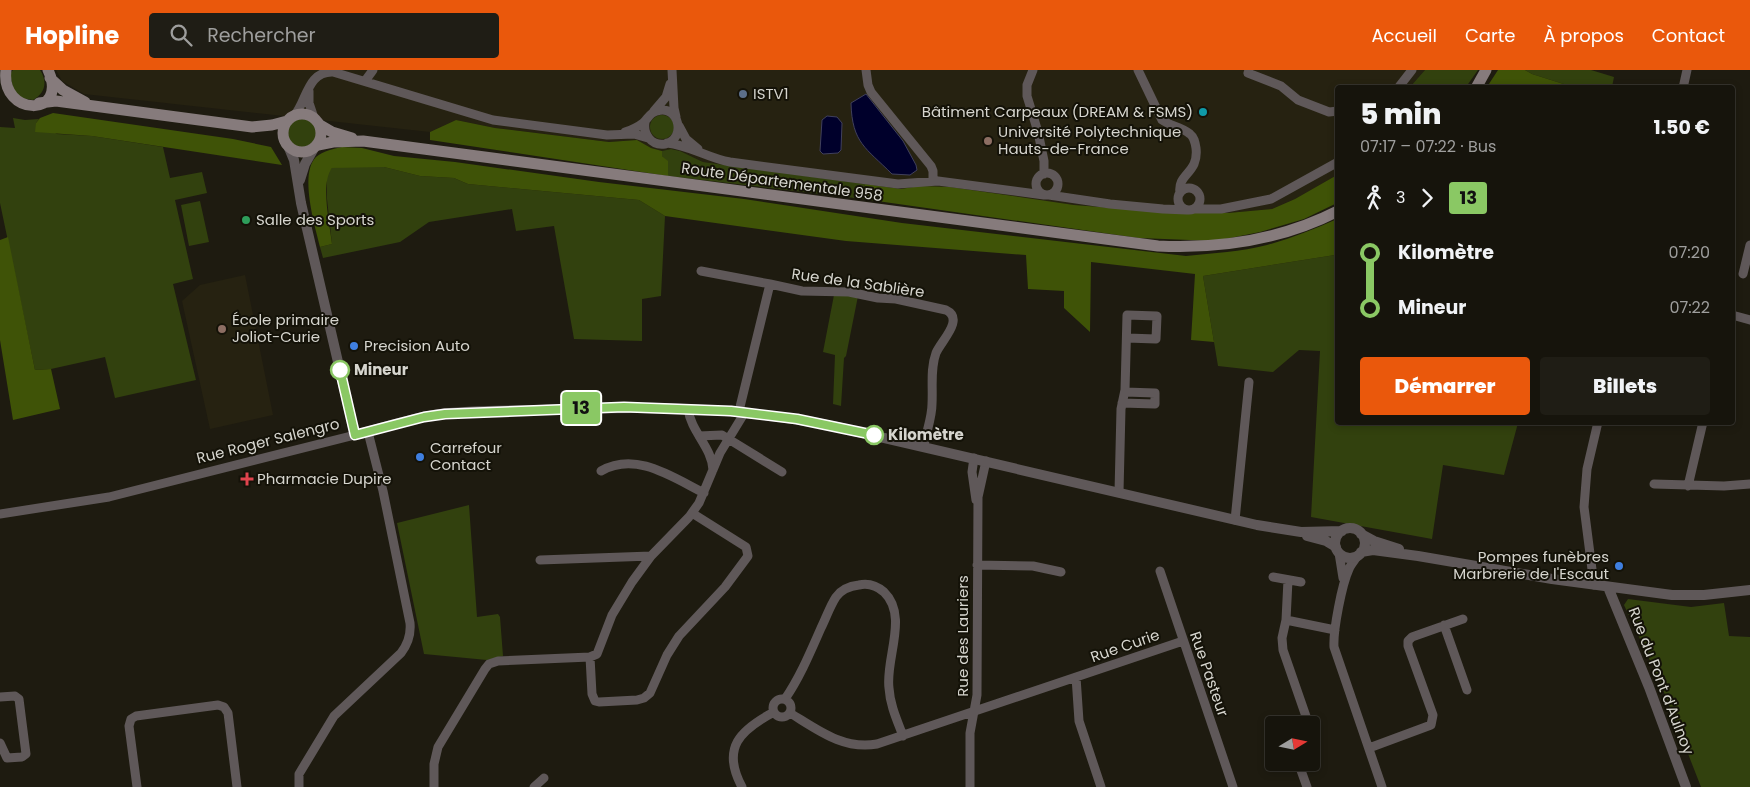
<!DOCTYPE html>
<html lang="fr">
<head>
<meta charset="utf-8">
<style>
	body { margin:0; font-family:Poppins,sans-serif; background:#1f1d15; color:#f1f3f6; height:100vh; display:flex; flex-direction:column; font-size:19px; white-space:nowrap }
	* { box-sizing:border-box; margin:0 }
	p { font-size:16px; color:#9e9e9d }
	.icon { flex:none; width:28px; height:28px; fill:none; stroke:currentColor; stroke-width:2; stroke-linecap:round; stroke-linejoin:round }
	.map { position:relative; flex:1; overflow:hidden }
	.sheet { position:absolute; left:1335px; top:15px; width:400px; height:340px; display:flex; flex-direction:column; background:#16140c; border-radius:5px; box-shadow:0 2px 8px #0003,0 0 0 1px #35332d }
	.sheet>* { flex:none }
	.badge { padding:0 10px; border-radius:4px; font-size:18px; line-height:32px }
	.needle { width:32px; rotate:80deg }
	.tools { position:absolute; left:1265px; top:646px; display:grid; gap:10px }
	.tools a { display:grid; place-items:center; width:55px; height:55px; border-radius:5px; background:#16140c; box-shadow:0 2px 8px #0003,0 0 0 1px #35332d; font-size:25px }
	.map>.badge { position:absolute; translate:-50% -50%; box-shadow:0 0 0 2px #fff }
	.legs { display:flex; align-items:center; gap:8px; height:55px; padding:0 25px; font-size:16px }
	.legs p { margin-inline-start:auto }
	.head { display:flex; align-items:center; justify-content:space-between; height:85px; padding:0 25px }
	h1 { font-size:28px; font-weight:800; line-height:38px }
	.primary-button { display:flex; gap:10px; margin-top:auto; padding:10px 25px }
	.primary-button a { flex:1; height:58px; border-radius:5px; background:#ea580c; color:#fff; font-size:20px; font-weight:800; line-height:58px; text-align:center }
	.primary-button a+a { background:#1f1d15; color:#f1f3f6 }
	ul { padding:0 25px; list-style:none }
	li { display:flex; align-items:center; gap:18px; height:55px; font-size:19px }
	li i { display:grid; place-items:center; width:8px; height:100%; margin:0 6px; background:currentColor }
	li i::after { content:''; width:12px; height:12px; margin:-6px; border:4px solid; border-radius:50%; background:#16140c }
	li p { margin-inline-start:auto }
	li:first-child i { background:linear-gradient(#0000 50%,currentColor 0) }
	li:last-child i { background:linear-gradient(currentColor 50%,#0000 0) }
	header { display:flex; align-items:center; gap:30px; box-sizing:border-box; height:70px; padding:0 25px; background:#ea580c; color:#fff }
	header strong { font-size:24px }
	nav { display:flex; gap:28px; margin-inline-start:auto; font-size:18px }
	.search { width:350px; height:45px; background:#1f1d15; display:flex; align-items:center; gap:12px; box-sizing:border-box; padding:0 18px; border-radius:5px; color:#9e9e9d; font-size:19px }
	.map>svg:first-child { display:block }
	.built { fill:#262211 }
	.green { fill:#32410e }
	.forest { fill:#3f5307 }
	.water { fill:#00002b; stroke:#40405c }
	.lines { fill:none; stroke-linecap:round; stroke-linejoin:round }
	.minor { stroke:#5f5859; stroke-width:9 }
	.tertiary { stroke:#5f5859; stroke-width:10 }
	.secondary { stroke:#867b7c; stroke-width:11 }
	.line-1-casing { stroke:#fff; stroke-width:11 }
	.line-1 { stroke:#8ac864; stroke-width:8 }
	.service-dot { fill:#5c6f8a; stroke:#141208; stroke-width:2 }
	.culture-dot { fill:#0f9aa8; stroke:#141208; stroke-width:2 }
	.education-dot { fill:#8d6e63; stroke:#141208; stroke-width:2 }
	.leisure-dot { fill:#2e9e5b; stroke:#141208; stroke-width:2 }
	.shop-dot { fill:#3f7fe0; stroke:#141208; stroke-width:2 }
	.stop-1-dot { fill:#fff; stroke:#8ac864; stroke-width:2.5 }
	.health-dot { fill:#e0444e; stroke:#141208; stroke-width:2 }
	.labels { text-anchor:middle; stroke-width:4; stroke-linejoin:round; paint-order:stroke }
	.poi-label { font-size:15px; fill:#d6d5ce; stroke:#141208; text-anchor:start }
	.street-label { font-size:15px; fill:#d6d5ce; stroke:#141208 }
	.stop-label { font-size:15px; font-weight:bold; fill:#d6d5ce; stroke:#141208; text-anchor:start }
</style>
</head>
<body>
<header>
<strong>Hopline</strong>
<div class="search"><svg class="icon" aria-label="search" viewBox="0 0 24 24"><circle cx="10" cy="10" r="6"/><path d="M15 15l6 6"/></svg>Rechercher</div>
<nav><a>Accueil</a><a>Carte</a><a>À propos</a><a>Contact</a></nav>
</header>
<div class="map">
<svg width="1750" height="717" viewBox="0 0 1750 717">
	<rect width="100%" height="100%" fill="#1e1b10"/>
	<path class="built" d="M56 0H1425L1410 17 1338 18 1337 105 1295 129 1272 139 1228 143H1179L1074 135 919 116 901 119 785 104 703 92 680 81 671 79 662 81 651 78 637 70 609 72 495 58 456 50 430 62 84 24 62 11Z
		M245 205 273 345 210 359 182 231 200 215Z"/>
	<path class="green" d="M13 0H40C48 12 45 23 33 30L15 27 10 4Z
		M1425 0H1478L1466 17H1410Z
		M1525 0H1591L1614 7 1612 17H1573L1532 4Z
		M650 57a12 12 0 1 1 24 0a12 12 0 1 1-24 0Z
		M13 48 25 50 39 49 36 53 57 64 92 66 163 77 170 108 202 102 207 123 175 130 193 209 173 214 196 310 115 328 105 287 51 299 35 300 0 133V57L15 58Z
		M288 63a14 14 0 1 1 28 0a14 14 0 1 1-28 0Z
		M671 79 680 81 703 92 865 114 863 129 668 106 667 91 662 86V81Z
		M340 97H384L420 106 454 108 468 114 639 130 665 146 661 226 642 229V271L574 269 554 156 516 161 512 139 429 152 400 172 323 188 320 177 332 174 327 129V103L332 98Z
		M200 131 209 172 189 176 181 135Z
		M1337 184 1338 352 1518 353 1504 405 1443 395 1432 469 1311 447 1320 281 1299 280 1273 302 1218 296 1203 206 1335 185Z
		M834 225 858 226 846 286 844 288 841 336 833 334 835 285 823 282Z
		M469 435 477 547 498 544 500 547 503 586 487 590 424 584 397 453Z
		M1628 529 1691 537 1724 533 1729 566 1750 567V717H1701L1660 612 1624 535Z"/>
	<path class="forest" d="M1498 0H1525L1532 4 1573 17H1487Z
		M53 43 233 69 271 77 282 95 92 66 35 62 36 53 40 48Z
		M456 50 495 58 609 72 637 70 651 78 662 81V86L668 91V106L430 70V62Z
		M342 77 362 78 394 86 455 92 599 112 744 129 902 153 1186 186C1213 183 1241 182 1267 175 1292 168 1315 159 1337 149V184L1335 185 1203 206 1214 272 1191 270 1195 204 1091 192 1090 262 1064 238V221L1028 219 1026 185 846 171 665 146 639 130 468 114 454 108 420 106 384 97 332 98C320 113 330 155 332 174L320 177C315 156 299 104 316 87 323 81 333 79 342 77Z
		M1337 105V133L1304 149 1260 162 1215 171 1139 168 863 129 865 114 901 119 919 116 950 117 1074 135 1179 143H1228L1272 139 1295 129Z
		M8 167 35 300 51 299 60 339 13 350 0 270V170Z"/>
	<path class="water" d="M866 24 903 71 916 95 917 100 910 105 892 104C866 78 852 73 851 33Z
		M827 46 837 47 842 53 841 80 838 83 823 84 820 81 822 50Z"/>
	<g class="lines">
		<path class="minor" d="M672 0 674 38 676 47
			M866 0 868 15 871 22 931 96 933 101V111
			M1033 0 1027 15V26L1038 62 1044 91V104
			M1138 0 1162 50C1170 56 1182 57 1190 64 1194 67 1195 72 1196 78 1199 104 1177 103 1180 123
			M1249 0 1248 3 1281 16 1298 30 1329 42 1338 41
			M365 11 373 0
			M1398 18 1412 0
			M1683 18 1687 0
			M309 21V33L314 48
			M654 41 666 27 670 14
			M294 46C307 31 307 1 333 2L493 50 607 65 634 64 648 68
			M679 56 686 69 698 79
			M625 62C631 60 638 57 643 53 648 49 649 43 657 41 679 34 687 69 665 74 651 76 643 64 645 52
			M667 73C689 75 708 88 730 92L898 114 938 111 1044 125
			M1036 114a11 11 0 1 1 22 0a11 11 0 1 1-22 0Z
			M1178 129a11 11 0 1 1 22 0a11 11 0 1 1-22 0Z
			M1049 125 1110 134 1163 139 1187 140
			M1195 139H1221L1271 129 1338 92
			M701 201 770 214
			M1743 204 1750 175
			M1732 245 1750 250
			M1122 333 1155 334V323L1125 322
			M688 339C691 362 712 377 713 400
			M739 341 770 214 802 221 849 222 878 228 896 229 946 240C965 249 941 271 936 283 930 299 933 317 932 334 932 348 926 362 924 376
			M699 366 722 365 782 402
			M974 388 972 402 976 430
			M601 401C636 381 672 407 704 423
			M1654 414 1724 416 1750 414
			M1688 416 1703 352
			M1119 422 1121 339 1125 320 1127 245 1157 246 1156 269 1127 268
			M0 444 109 427 355 365
			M1235 450 1249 312
			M1339 483 1343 508
			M1358 485C1355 490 1351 494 1349 499 1342 514 1333 560 1334 577L1382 717
			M540 490 651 486
			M977 495 1033 496 1061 502
			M1160 501 1233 717
			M1273 507 1301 512
			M1594 515 1584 437 1587 399 1598 352
			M1286 550 1288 510
			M1444 555 1467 620
			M590 587 592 624 595 631 599 632 637 630 644 628 650 623 667 585 679 566 725 517 748 486 746 477 692 443
			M1076 607 1079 651 1101 717
			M0 627 15 626 19 629 26 684 22 687 7 688 0 673
			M773 638a9 9 0 1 1 18 0a9 9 0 1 1-18 0Z
			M785 629C800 607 810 583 821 558 826 548 830 536 836 527 841 520 850 516 859 515 868 513 877 516 884 522 909 546 885 589 889 618 890 635 897 650 903 666
			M790 643C818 660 843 680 877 674L1183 571
			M1309 655 1283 580 1282 568 1286 550 1335 560
			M1369 678 1431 655 1433 645 1408 576V571L1412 567 1463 549
			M1298 692 1307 717
			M137 717 129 656 131 649 136 646 218 635 224 637 228 643 237 717
			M299 717V704L334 646 401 583C408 574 411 564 410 553L383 421 368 362
			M434 717V694L438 677 485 599 489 594 498 591 590 587 597 584 612 545 632 512 651 486 689 447 699 433 720 383 745 342
			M534 717 544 708
			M742 717C721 678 740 660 774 642
			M970 717V663L977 625 978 427 986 391"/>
		<path class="tertiary" d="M289 78 294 90 301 133 355 365C383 358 411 348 440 344 474 340 509 341 542 340 641 336 740 336 837 357L1257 455 1301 462 1342 461
			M300 110 305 94 313 80
			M1335 473a15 15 0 1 1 30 0a15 15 0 1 1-30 0Z
			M1361 464 1374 471 1399 479
			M1307 466 1326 471 1336 477
			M1361 482 1373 480 1418 486 1552 509 1672 525H1704L1750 520
			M1608 517 1649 617 1686 717"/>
		<path class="secondary" d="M6 0C0 47 70 48 48 0
			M50 8 63 20 85 32
			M1476 18 1486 0
			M39 33 56 31 252 57 272 55 287 51
			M283 63a19 19 0 1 1 38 0a19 19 0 1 1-38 0Z
			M320 55 332 62 352 68
			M318 75 333 72 363 71 1158 176C1220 179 1281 170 1338 141"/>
	</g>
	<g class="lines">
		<g class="line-1-casing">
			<path id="line-1" d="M340 300 355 365 424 347 445 344 624 337 731 341 797 349 874 365"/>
		</g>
		<use href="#line-1" class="line-1"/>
	</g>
	<circle class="service-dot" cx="743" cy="24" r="5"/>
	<circle class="culture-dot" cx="1203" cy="42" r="5"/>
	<g class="education-dot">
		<circle cx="988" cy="71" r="5"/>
		<circle cx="222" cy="259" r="5"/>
	</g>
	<circle class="leisure-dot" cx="246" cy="150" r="5"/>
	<g class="shop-dot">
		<circle cx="354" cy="276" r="5"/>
		<circle cx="420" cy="387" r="5"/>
		<circle cx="1619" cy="496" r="5"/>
	</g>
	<g class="stop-1-dot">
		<circle cx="340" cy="300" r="9"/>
		<circle cx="874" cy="365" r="9"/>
	</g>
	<path class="health-dot" d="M244.5 401.5h5v5h5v5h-5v5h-5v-5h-5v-5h5z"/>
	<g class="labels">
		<g class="poi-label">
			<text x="753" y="29">ISTV1</text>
			<text x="1193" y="47" text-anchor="end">Bâtiment Carpeaux (DREAM &amp; FSMS)</text>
			<text x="998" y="67">Université Polytechnique<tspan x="998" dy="17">Hauts-de-France</tspan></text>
			<text x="256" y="155">Salle des Sports</text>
			<text x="232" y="255">École primaire<tspan x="232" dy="17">Joliot-Curie</tspan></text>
			<text x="364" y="281">Precision Auto</text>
			<text x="430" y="383">Carrefour<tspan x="430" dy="17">Contact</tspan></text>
			<text x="257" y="414">Pharmacie Dupire</text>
			<text x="1609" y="492" text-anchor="end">Pompes funèbres<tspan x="1609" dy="17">Marbrerie de l'Escaut</tspan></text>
		</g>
		<g class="street-label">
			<text transform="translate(782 112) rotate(8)" y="5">Route Départementale 958</text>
			<text transform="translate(858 213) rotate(8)" y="5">Rue de la Sablière</text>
			<text transform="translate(268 371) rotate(-14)" y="5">Rue Roger Salengro</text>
			<text transform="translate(963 566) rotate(-90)" y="5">Rue des Lauriers</text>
			<text transform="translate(1125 576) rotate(-19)" y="5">Rue Curie</text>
			<text transform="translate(1209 604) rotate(71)" y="5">Rue Pasteur</text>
			<text transform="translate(1661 611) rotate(69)" y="5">Rue du Pont d'Aulnoy</text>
		</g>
		<g class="stop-label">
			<text x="354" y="305">Mineur</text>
			<text x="888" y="370">Kilomètre</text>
		</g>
	</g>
</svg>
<div class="tools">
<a><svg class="needle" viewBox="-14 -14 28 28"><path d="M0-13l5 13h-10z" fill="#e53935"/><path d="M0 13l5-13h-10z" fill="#9e9e9d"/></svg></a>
</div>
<b class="badge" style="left:581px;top:338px;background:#8ac864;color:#111">13</b>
<section class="sheet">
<div class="head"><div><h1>5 min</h1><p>07:17 – 07:22 · Bus</p></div><b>1.50 €</b></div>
<div class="legs"><svg class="icon" aria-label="walk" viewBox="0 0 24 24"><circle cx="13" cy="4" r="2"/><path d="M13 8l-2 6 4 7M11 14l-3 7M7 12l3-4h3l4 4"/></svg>3<svg class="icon" aria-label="forward" viewBox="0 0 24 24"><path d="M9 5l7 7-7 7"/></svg><b class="badge" style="background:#8ac864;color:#111">13</b></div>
<ul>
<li><i style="color:#8ac864"></i><b>Kilomètre</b><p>07:20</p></li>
<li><i style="color:#8ac864"></i><b>Mineur</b><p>07:22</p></li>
</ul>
<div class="primary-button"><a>Démarrer</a><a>Billets</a></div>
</section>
</div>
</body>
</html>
